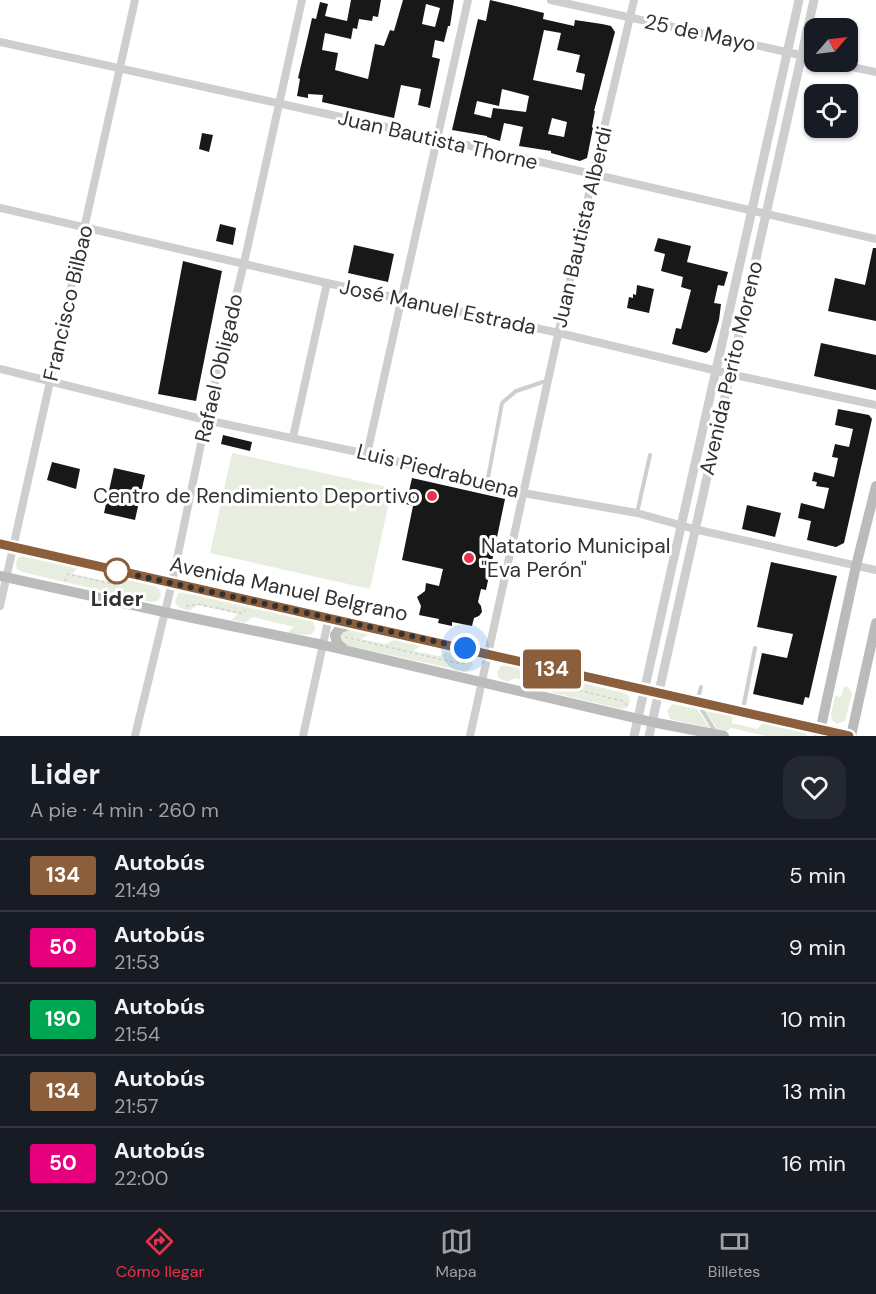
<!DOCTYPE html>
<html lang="es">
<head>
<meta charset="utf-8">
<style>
	body { margin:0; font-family:"DM Sans",sans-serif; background:#242831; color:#f1f3f6; height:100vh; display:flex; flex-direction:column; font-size:22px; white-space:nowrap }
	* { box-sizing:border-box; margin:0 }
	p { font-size:20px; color:#9ea1a6 }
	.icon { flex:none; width:33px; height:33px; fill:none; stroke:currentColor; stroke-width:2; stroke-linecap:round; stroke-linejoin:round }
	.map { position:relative; height:736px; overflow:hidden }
	.sheet { display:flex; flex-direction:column; background:#171b24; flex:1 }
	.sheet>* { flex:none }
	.badge { padding:0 12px; border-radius:4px; font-size:21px; line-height:39px }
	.needle { width:39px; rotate:62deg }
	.tools { position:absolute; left:804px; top:18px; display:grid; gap:12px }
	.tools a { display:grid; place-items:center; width:54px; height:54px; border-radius:12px; background:#171b24; box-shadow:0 2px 4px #0004; font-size:30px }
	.you { position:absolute; width:30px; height:30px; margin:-15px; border:4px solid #fff; border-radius:50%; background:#1a73e8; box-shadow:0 0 0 9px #1a73e833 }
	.map>.badge { position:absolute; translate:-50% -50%; box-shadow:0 0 0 3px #fff }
	.round { display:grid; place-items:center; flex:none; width:63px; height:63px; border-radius:18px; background:#242831 }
	.headline { display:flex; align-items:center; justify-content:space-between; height:102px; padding:0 30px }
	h1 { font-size:28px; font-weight:700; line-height:45px }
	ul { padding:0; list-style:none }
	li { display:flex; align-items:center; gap:18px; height:72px; padding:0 30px; border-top:2px solid #363941 }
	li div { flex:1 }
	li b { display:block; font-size:22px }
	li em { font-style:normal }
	li .badge { min-width:66px; font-weight:700; text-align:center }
	.tabs { display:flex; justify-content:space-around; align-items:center; height:84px; border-top:2px solid #363941; background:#171b24; font-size:16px; color:#9ea1a6 }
	.tabs a { display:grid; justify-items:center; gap:3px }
	.tabs .current { color:#eb304c }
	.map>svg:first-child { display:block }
	.green { fill:#e8eedf }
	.building { fill:#181818; fill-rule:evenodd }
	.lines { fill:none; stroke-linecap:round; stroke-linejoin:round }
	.path { stroke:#cecece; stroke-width:1.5; stroke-dasharray:3 3; stroke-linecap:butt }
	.service { stroke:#cecece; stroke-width:4 }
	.minor { stroke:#cecece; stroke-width:8 }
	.tertiary { stroke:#cecece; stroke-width:9 }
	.secondary { stroke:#bbb; stroke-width:10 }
	.line-casing { stroke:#fff; stroke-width:14 }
	.line { stroke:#8b5e3c; stroke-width:9 }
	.walk { stroke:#313131; stroke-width:6; stroke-dasharray:0 10.8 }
	.poi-dot { fill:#eb304c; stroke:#fff; stroke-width:2 }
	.stop-dot { fill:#fff; stroke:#8b5e3c; stroke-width:3 }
	.labels { text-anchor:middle; stroke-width:6; stroke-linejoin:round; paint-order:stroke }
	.street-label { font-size:21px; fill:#313131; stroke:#fff }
	.poi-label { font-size:21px; fill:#313131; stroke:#fff; text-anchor:end }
	.stop-label { font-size:21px; font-weight:bold; fill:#313131; stroke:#fff }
</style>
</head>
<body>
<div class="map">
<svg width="876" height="736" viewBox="0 0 876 736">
	<rect width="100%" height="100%" fill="#fff"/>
	<path class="green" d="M232 453 392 488 370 589 210 553Z
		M25 556 78 568 72 574 116 583 124 579 155 586 160 590 161 596 158 601 151 602 22 572 17 569 16 562 19 557Z
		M185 592 309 619 314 623 315 629 312 634 305 635 287 633 294 627 253 617 245 623 231 620 238 614 198 605 189 611 178 607 175 602 178 593Z
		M348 629 369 634 361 639 386 644 395 639 421 645 414 651 439 656 448 651 466 655 471 659 473 665 469 670 463 671 345 645 342 644 339 632Z
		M507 665 624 693 629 696 630 702 627 708 621 709 529 687 536 683 515 678 507 682 499 678 497 672 501 666Z
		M844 686 848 687 852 693 845 721 837 724 832 720 831 714 835 696 841 697Z
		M673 704 697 709 710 728 670 719 667 710Z
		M705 711 733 716 732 723 757 729 764 723 803 732 808 736H766L731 728 725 732 718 730Z"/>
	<path class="building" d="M351 0H381L378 17 373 16 372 21 359 19 357 29 353 28 351 39 325 33 322 50 338 53 335 70 368 79 375 44 384 46 390 30 394 31 403 0H454L450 26H448L444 42 435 40 432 57 440 59 430 108 418 105 421 89 401 85 394 118 322 102 323 95 308 94V98L297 96 300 79 298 78 308 36 312 18 316 19 320 2 328 4 325 16 347 21ZM426 4 440 8 435 27 422 24Z
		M490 0 544 13 543 19 574 26 575 20 602 24 611 26 615 32 594 111H595L592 127 593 128 587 158 580 161 551 153V151L519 146 523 127 504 123 500 141 487 137V136L452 130 478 19 486 21ZM544 30 561 33 557 50 580 55 576 72 585 74 582 90 533 80ZM502 89 529 96 526 112 493 108 491 118 474 114 477 101 499 106ZM552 118 567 122 564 137 548 134Z
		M202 133 213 135 209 152 199 149Z
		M220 224 236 228 233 245 216 241Z
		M658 238 691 246 687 262 728 272 724 286 718 285 714 303 721 304 719 320 710 350 706 353 672 344 676 328 681 329 691 290 681 287 683 277 661 271 665 254 654 251Z
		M354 245 394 254 388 282 348 273Z
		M873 248H876V321L828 311 835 278 865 285Z
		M183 261 222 271 196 401 158 394Z
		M637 285 654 289 649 313 627 308 629 297 633 298V294L636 295Z
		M821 343 876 355V390L814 376Z
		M838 409 869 415 872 419 844 543 836 547 807 540 811 521 798 518 801 503 824 509 829 488 816 486 817 482 812 481 814 472 834 477 838 458 832 457 835 444 849 447 853 429 835 425Z
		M223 435 252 442 250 451 221 444Z
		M52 462 80 469 76 489 47 480Z
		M114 468 145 475 135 520 104 513Z
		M412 478 505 499 486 590 481 589 478 602 481 606 482 612 479 616 474 618 472 626 452 622V626L438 623 439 619 419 615 421 606 417 597 425 591 426 583 439 586 443 569 402 560 413 506 406 504Z
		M747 505 781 513 775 537 742 529Z
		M771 562 837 576 809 698 805 697 803 705 753 694 762 653 787 658 793 634 757 627Z"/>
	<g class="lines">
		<path class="path" d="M65 581 68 574 117 585 122 582
			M186 606 197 604 240 613 246 611
			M345 637 461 664 468 661
			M546 678 553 684 623 701 628 706"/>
		<path class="service" d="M487 483 502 403 516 391 546 381
			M637 513 650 455
			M701 687 697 702 715 731
			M743 709 755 648"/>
		<path class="minor" d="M551 0 814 58
			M0 42 436 138 876 239
			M828 62 876 72
			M0 208 327 283 559 333 730 374 876 405
			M0 369 206 420 367 454 523 493 637 513 694 529 876 570
			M293 437 327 283
			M367 454 468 0
			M0 606 135 0
			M135 736 172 583 206 420 244 263 302 0
			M303 736 329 617
			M470 736 593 175 634 0"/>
		<path class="tertiary" d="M634 736 799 0
			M649 736 814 0"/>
		<path class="secondary" d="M0 544 850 736
			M0 576 164 612 323 645 652 722 724 736
			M343 648 337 643 335 635 340 628 351 624
			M819 736 856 566 876 486
			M851 736 876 623"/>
	</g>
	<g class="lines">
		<g class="line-casing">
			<path id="line" d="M0 544 849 736"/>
		</g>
		<use href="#line" class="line"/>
		<path class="walk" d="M117 571 465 648"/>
	</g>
	<g class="poi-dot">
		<circle cx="432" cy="496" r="6"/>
		<circle cx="469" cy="558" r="6"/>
	</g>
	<circle class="stop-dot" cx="117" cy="571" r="12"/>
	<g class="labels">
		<g class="street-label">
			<text transform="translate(700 33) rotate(12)" y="7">25 de Mayo</text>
			<text transform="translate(438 140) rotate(13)" y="7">Juan Bautista Thorne</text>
			<text transform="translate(582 227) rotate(-77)" y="7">Juan Bautista Alberdi</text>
			<text transform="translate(68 303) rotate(-77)" y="7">Francisco Bilbao</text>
			<text transform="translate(438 307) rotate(12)" y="7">José Manuel Estrada</text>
			<text transform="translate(219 368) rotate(-77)" y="7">Rafael Obligado</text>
			<text transform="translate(731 368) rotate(-77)" y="7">Avenida Perito Moreno</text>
			<text transform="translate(438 471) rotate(14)" y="7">Luis Piedrabuena</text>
			<text transform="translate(289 589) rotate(12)" y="7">Avenida Manuel Belgrano</text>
		</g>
		<g class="poi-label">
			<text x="420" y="503">Centro de Rendimiento Deportivo</text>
			<text x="481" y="553" text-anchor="start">Natatorio Municipal<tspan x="481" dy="24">"Eva Perón"</tspan></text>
		</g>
		<g class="stop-label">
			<text x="117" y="606">Lider</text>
		</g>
	</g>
</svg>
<div class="tools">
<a><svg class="needle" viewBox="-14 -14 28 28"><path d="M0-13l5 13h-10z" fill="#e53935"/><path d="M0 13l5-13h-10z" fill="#9ea1a6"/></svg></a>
<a><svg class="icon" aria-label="locate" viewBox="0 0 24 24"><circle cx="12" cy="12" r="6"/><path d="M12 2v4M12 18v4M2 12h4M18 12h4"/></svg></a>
</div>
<div class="you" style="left:465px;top:648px"></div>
<b class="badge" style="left:552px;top:669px;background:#8b5e3c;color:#fff">134</b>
</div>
<section class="sheet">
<div class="headline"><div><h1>Lider</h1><p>A pie · 4 min · 260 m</p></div><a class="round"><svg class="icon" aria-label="heart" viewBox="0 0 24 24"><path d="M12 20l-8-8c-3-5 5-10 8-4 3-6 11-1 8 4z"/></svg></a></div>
<ul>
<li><span class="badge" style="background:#8b5e3c;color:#fff">134</span><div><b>Autobús</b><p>21:49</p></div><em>5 min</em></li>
<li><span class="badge" style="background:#e6007e;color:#fff">50</span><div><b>Autobús</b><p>21:53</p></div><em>9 min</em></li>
<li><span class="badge" style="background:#00a651;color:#fff">190</span><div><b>Autobús</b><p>21:54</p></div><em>10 min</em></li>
<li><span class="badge" style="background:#8b5e3c;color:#fff">134</span><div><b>Autobús</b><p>21:57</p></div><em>13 min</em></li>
<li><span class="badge" style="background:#e6007e;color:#fff">50</span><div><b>Autobús</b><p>22:00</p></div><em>16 min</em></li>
</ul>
</section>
<nav class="tabs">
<a class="current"><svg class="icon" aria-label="directions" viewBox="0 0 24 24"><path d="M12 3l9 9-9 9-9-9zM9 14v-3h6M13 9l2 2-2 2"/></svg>Cómo llegar</a>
<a><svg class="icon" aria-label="map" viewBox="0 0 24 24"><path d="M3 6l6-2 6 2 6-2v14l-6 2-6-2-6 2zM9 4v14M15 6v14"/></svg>Mapa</a>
<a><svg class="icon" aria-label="tickets" viewBox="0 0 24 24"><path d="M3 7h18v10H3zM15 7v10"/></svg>Billetes</a>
</nav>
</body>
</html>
